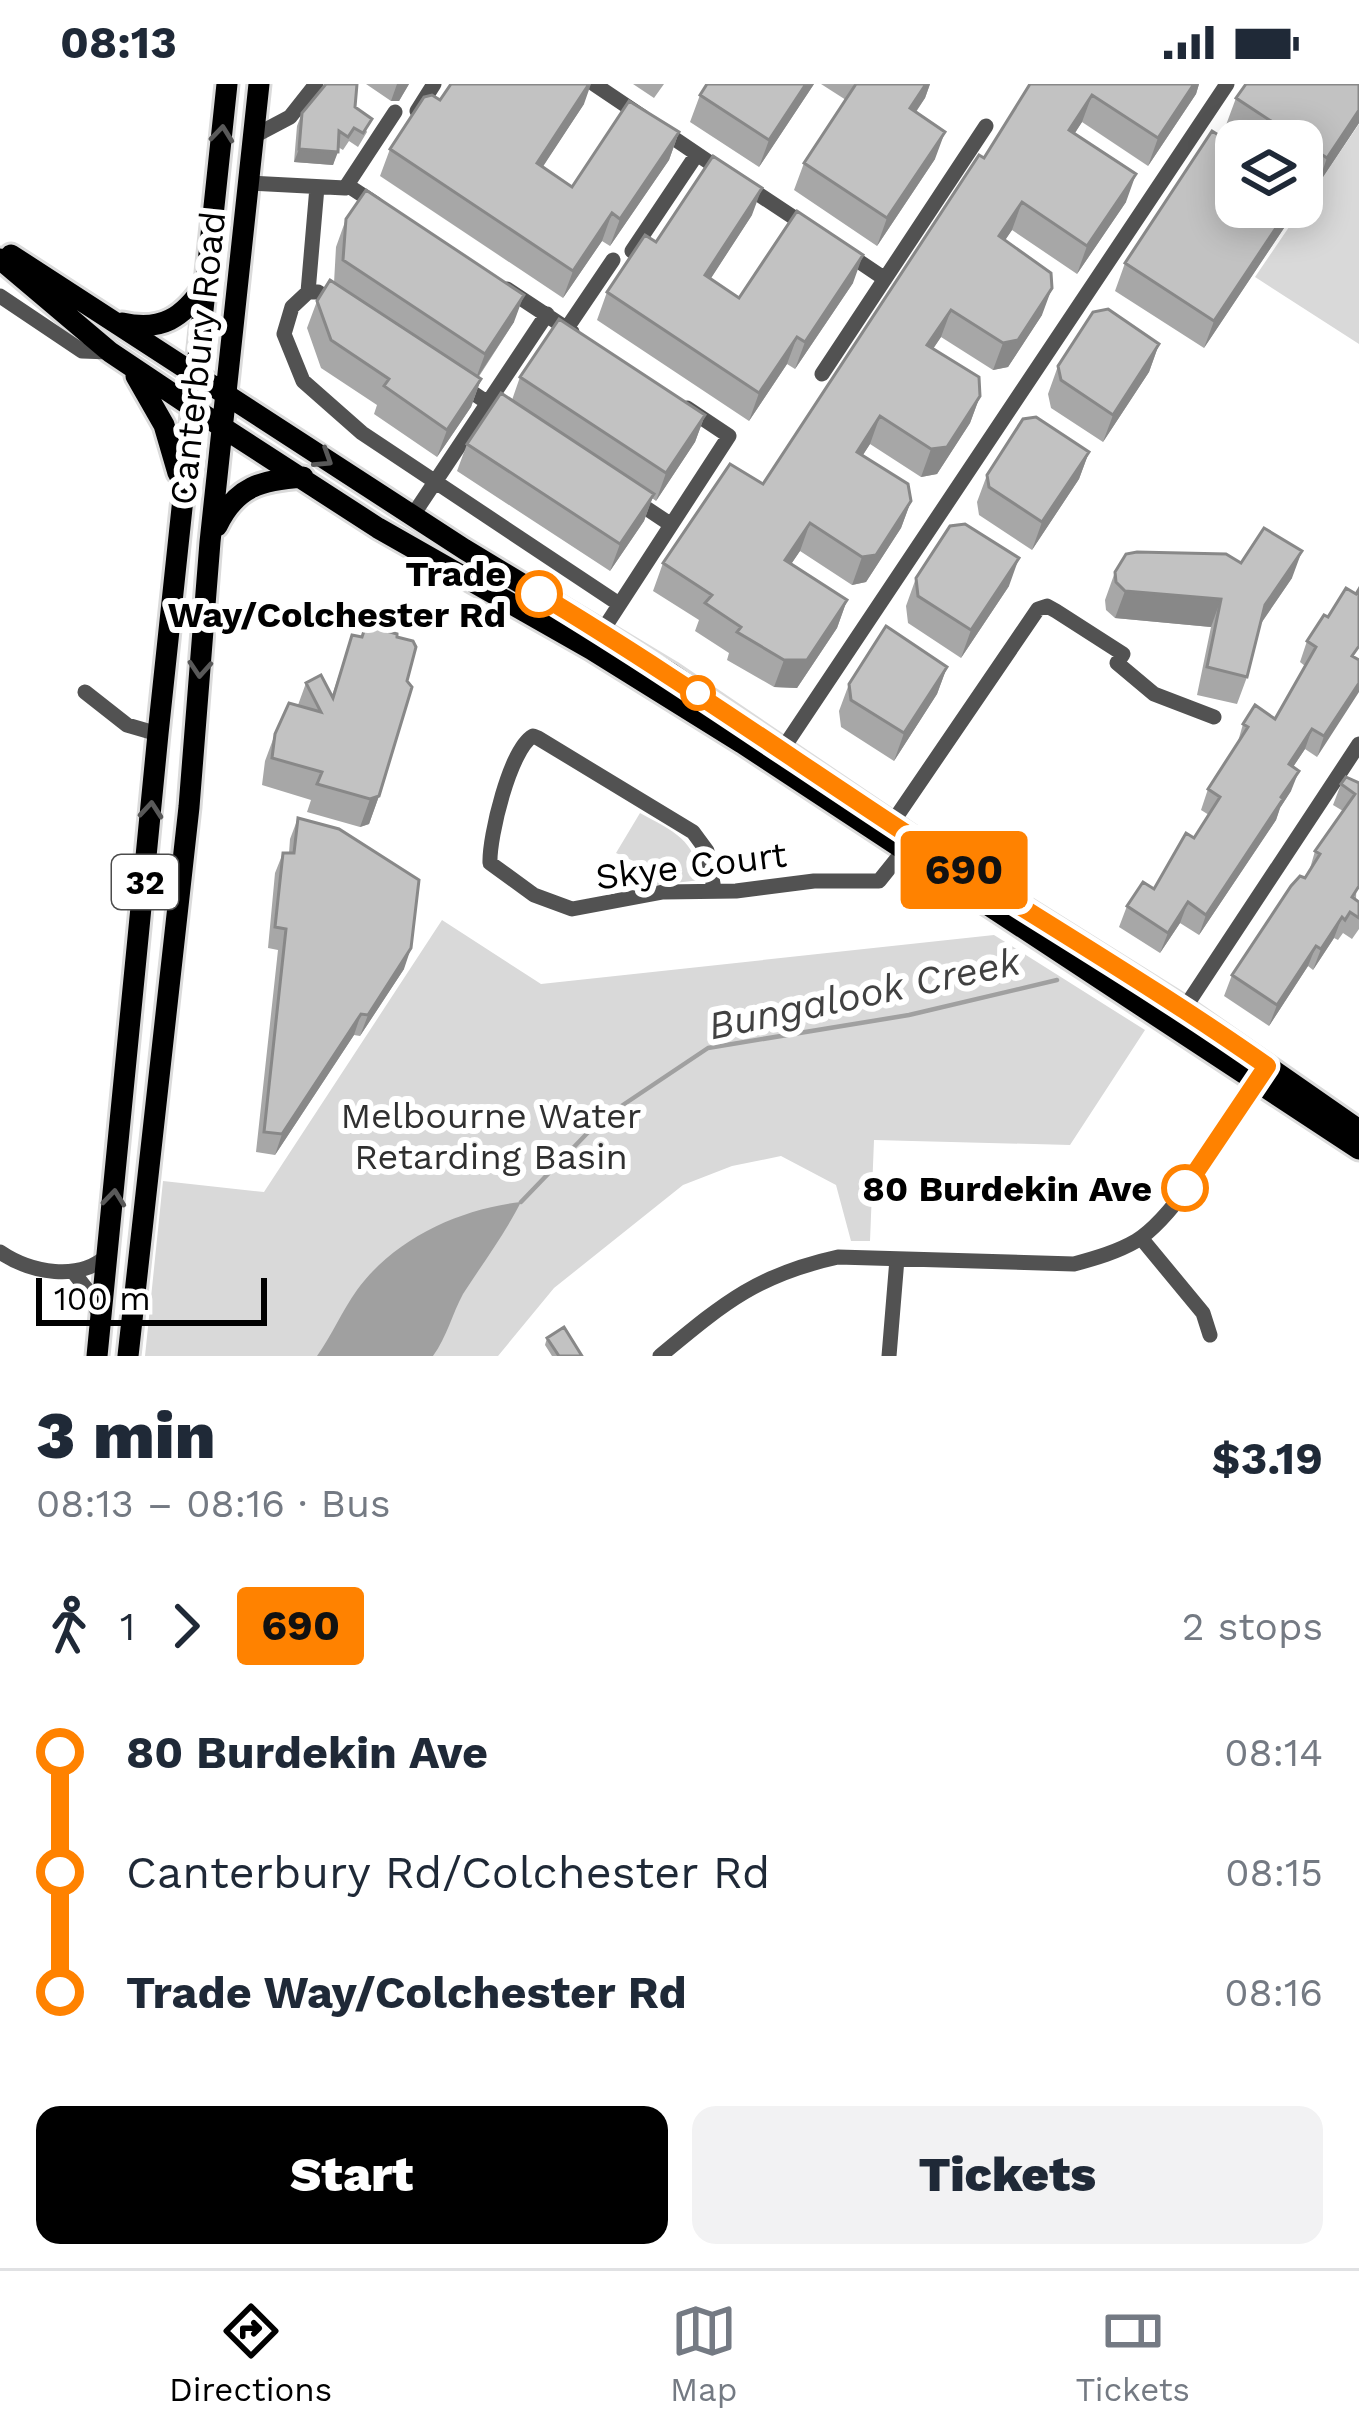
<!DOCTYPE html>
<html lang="en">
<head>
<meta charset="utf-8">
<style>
	body { margin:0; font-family:"Work Sans",sans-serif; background:#f2f2f3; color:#1f2937; height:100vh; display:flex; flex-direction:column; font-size:45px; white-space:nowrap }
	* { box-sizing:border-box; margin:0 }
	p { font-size:39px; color:#747a83 }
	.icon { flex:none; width:66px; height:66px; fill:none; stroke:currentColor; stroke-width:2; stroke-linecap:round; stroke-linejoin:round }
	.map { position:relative; height:1272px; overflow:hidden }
	.side { display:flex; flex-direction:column; background:#fff; flex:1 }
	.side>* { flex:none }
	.badge { padding:0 24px; border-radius:9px; font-size:42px; line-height:78px }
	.fabs { position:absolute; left:1215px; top:36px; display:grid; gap:24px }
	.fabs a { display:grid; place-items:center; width:108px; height:108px; border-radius:24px; background:#fff; box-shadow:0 6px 30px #0003; font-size:60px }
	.scale { position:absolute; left:36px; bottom:30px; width:231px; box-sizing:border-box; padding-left:12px; border:6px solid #000; border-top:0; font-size:33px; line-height:42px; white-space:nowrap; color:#000; -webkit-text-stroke:9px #fff; paint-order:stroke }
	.map>.badge { position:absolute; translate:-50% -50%; box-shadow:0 0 0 6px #fff }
	.legs { display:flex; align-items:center; gap:18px; height:132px; padding:0 36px; font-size:39px }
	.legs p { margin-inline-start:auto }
	.overview { display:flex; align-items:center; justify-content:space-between; height:204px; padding:0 36px }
	h1 { font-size:66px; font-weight:800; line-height:90px }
	.action { display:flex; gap:24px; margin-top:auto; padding:24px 36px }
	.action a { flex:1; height:138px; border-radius:24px; background:#000; color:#fff; font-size:48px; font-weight:800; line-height:138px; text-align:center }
	.action a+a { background:#f2f2f3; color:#1f2937 }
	ul { padding:0 36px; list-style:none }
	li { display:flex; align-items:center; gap:42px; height:120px; font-size:45px }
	li i { display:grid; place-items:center; width:18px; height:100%; margin:0 15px; background:currentColor }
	li i::after { content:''; width:30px; height:30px; margin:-15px; border:9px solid; border-radius:50%; background:#fff }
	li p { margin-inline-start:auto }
	li:first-child i { background:linear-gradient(#0000 50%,currentColor 0) }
	li:last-child i { background:linear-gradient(currentColor 50%,#0000 0) }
	.status { display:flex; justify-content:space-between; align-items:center; height:84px; padding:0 60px; background:#fff; direction:ltr }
	.status svg { height:33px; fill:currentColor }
	.menu { display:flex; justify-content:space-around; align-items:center; height:168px; border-top:3px solid #e0e1e3; background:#fff; font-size:33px; color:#747a83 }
	.menu a { display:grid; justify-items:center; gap:6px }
	.menu .selected { color:#000 }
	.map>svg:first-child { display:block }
	.green { fill:#d9d9d9 }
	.water { fill:#a0a0a0 }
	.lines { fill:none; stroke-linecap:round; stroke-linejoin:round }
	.stream { stroke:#a0a0a0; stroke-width:4.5 }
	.major-casing { stroke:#dbdbdb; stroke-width:27 }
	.minor { stroke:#525252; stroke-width:15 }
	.major { stroke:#000; stroke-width:21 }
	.wall { fill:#a7a7a7 }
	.shaded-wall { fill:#888 }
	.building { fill:#c2c2c2; stroke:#888; stroke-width:3 }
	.oneway { stroke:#595959 }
	.line-1-casing { stroke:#fff; stroke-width:27 }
	.line-1 { stroke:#ff8200; stroke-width:18 }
	.stop-1-dot { fill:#fff; stroke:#ff8200; stroke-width:6 }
	.labels { text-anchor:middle; stroke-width:12; stroke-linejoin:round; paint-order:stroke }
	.shield { fill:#fff; stroke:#4c4c4c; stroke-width:3 }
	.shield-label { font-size:33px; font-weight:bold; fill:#000 }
	.street-label { font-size:36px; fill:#000; stroke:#fff }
	.stop-label { font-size:36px; font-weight:bold; fill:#000; stroke:#fff; text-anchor:end }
	.park-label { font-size:36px; fill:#303030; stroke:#fff }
	.water-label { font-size:39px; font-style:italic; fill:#414141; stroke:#fff }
</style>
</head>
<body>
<div class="status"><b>08:13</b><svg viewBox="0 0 49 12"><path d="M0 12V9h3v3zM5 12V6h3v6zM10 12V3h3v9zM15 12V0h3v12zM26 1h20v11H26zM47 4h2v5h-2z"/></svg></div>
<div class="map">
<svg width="1359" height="1272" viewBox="0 0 1359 1272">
	<rect width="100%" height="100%" fill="#fff"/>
	<path class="green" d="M1359 40V260L1255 193Z
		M640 729C675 748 694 755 701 796L629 804 640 780 616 769Z
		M442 836 541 900 994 851 1145 946 1070 1061 874 1056 870 1157H851L836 1101 781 1072 732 1082 683 1101 554 1204 498 1272H145L163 1097 264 1108Z"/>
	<path class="water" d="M521 1118C504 1151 483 1179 463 1210 452 1230 447 1253 433 1272H317C332 1251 342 1227 357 1206 394 1155 459 1125 521 1118Z"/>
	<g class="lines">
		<path class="stream" d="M521 1118 599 1037 708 964 909 931 1057 896"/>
		<g class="major-casing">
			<path id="major" d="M11 171 464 465 670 589 913 754 1184 924 1359 1046
				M0 175 110 268 222 343 378 444 591 565 742 659 1359 1065
				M122 239C161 248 183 234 205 201
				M136 292 164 341 178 389
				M217 442C236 402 262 396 303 393
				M97 1272 158 650 227 0
				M128 1272 189 723 210 458 259 0"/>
		</g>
		<path class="minor" d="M594 0 643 33
			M417 27 434 0
			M663 47 722 87
			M254 52 290 33 316 0
			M248 99 345 104 347 101 376 120
			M743 100 808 143
			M347 101 395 28
			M632 167 697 70
			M848 170 885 195
			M507 205 572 248
			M308 208 317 103
			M0 212 82 267 110 268
			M335 219 318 208H308L292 223 284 250 303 297 362 349 619 520
			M567 244 613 176
			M822 290 986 42
			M461 301 506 331
			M631 414 670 440
			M413 431 547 230
			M599 552 729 352 687 324
			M85 608 127 641 158 650
			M778 672 1227 0
			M888 745 1038 525 1047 522 1056 527 1123 570 1117 579 1154 610 1214 633
			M714 805 707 767 693 748 538 654 533 652C510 665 489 753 490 779L534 811 572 825 663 808 736 807 814 797H879L908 761
			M1182 928 1359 660
			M1141 1154 1203 1229 1210 1251
			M0 1168C31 1189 79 1198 108 1171
			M74 1189 92 1212 97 1227
			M660 1272C723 1220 756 1191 838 1173L1074 1180C1096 1174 1117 1168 1136 1157 1179 1131 1233 1033 1262 989
			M889 1272 897 1175"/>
		<use href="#major" class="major"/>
	</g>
	<path class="wall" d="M366 0H409L399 17H391Z
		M633 0H664L654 14Z
		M814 0 759 83 690 38 700 11Z
		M821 0H930L925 14 916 28 935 75 877 162 794 106 804 79 846 16Z
		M1030 0H1199L1196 10 1148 82 1082 38 1074 50 1126 118 1077 190 1012 146 1005 156 1042 231 1008 283 993 286 941 253 933 265 980 312 970 339 937 390 921 393 870 360 862 372 911 417 901 444 866 498 852 501 800 467 791 480 847 516 837 544 797 604 774 603 727 576 729 569 695 547 699 536 653 507 663 479 763 400 984 74Z
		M1359 0V39L1317 102 1302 92V57H1250L1226 41 1236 14Z
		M440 16 584 20 542 83 572 103 679 48 669 76 610 162 602 157 563 214 380 92 390 65Z
		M355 23 367 48 358 63 349 57 343 66 338 63 333 81 294 78 297 42 302 29Z
		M752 131 710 195 739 214 853 199 795 285 787 280 749 337 597 236 607 208 656 158Z
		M1292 132 1204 264 1115 207 1125 179Z
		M346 135 514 238 478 294 481 295 471 323 437 373 374 330 377 321 321 284 307 244 317 217 334 199 336 163Z
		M1159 260 1149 288 1103 358 1051 324 1048 310 1058 282Z
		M520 293 705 331 695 358 656 417 652 414 644 437 610 487 457 387 467 360 512 316Z
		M1089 368 1079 395 1032 466 979 431 977 418 987 391Z
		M1241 479 1292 494 1260 541 1247 593 1237 620 1197 611 1211 543 1115 534 1106 526 1105 516 1115 488Z
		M916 494 1009 502 961 574 908 539 906 522Z
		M352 551 379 712 369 740 360 743 307 728 311 716 262 701 265 677 275 650 298 621 306 599 332 612Z
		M1307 557 1357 575 1317 673 1305 665 1293 683 1291 707 1280 724 1276 736 1199 851 1180 839 1160 869 1119 843 1127 822 1154 805 1194 754 1209 731 1201 726 1208 705 1237 661 1243 640 1275 635 1305 582 1300 578Z
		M947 583 937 610 894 677 841 643 839 627 849 600Z
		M1359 699 1356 816 1359 818V845L1352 855 1343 849 1338 856 1334 854 1313 886 1308 882 1269 942 1224 912 1232 891 1309 788 1315 767 1343 727 1333 721 1341 700Z
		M298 734 404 885 360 952 354 951 275 1071 256 1068 278 866 268 864 275 789 283 769H289L290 755Z
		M547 1254 582 1272H552L545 1261Z"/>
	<path class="shaded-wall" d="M397 0H409L399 17H391Z
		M589 0H591L584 20 527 107 537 79Z
		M806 0H814L759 83 769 56Z
		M926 0H930L925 14 900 51 910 24Z
		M1194 0H1199L1196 10 1148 82 1158 54Z
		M1092 11 1082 38 1059 74 1069 46Z
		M1359 26V39L1317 102 1327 74Z
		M679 48 669 76 610 162 620 135Z
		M945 48 935 75 877 162 887 134Z
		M299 65 338 68 333 81 294 78Z
		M1136 90 1126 118 1077 190 1087 162Z
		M762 104 752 131 695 219 705 191Z
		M1022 118 1012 146 989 180 999 152Z
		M1290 123H1296L1292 132 1204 264 1214 237Z
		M612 129 602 157 563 214 573 187Z
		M863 171 853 199 795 285 805 258Z
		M1052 204 1042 231 1008 283 993 286 1003 259Z
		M524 211 514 238 475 297 485 270Z
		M951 226 941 253 917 288 927 261Z
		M797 253 787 280 749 337 759 309Z
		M1159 260 1149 288 1103 358 1113 331Z
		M481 295 471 323 437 373 447 346Z
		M980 312 970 339 937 390 921 393 931 365Z
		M705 331 695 358 656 417 666 389Z
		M880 332 870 360 847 396 857 368Z
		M1089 368 1079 395 1032 466 1042 438Z
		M654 410 644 437 610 487 620 460Z
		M911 417 901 444 866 498 852 501 862 473Z
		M810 439 800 467 775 504 785 476Z
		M1302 467 1292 494 1255 548 1265 521Z
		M1019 474 1009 502 961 574 971 546Z
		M1125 507 1221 515 1211 543 1115 534Z
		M847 516 837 544 797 604 774 603 784 576Z
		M947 583 937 610 894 677 904 649Z
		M1359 599V608L1317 673 1324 652Z
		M1312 645 1305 665 1281 701 1289 680Z
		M1299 687 1291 707 1280 724 1276 736 1199 851 1206 831Z
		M379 712 369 740 360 743 370 715Z
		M1188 818 1180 839 1160 869 1168 849Z
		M1342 833 1334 854 1313 886 1321 865Z
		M1316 862 1308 882 1269 942 1277 921Z
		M411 864 404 885 360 952 368 931Z
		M361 930 354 951 275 1071 282 1050Z"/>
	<path class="building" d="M326 0H357L355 23 372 35 363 49 354 44 348 53 339 47 338 68 299 65 302 29Z
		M451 0H589L537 79 572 103 629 17 679 48 620 135 612 129 573 187 390 65 424 13 432 11 440 16Z
		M707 0H806L769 56 700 11Z
		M856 0H926L910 24 945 48 887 134 804 79Z
		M1030 0H1194L1158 54 1092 11 1069 46 1136 90 1087 162 1022 118 999 152 1051 189 1052 204 1018 256 1003 259 951 226 927 261 979 293 980 312 947 363 931 365 880 332 857 368 908 400 911 417 876 471 862 473 810 439 785 476 847 516 807 576H784L737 548 741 543 705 519 712 511 663 479 730 380 763 400 979 71 984 74Z
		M1246 0H1359V26L1327 74 1236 14Z
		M1212 47 1236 62V123H1290L1214 237 1125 179Z
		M713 72 762 104 705 191 739 214 797 127 863 171 805 258 797 253 759 309 607 208 645 151 656 158Z
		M366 106 524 211 485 270 343 176 346 135Z
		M330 196 481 295 447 346 384 302 389 295 331 256 317 217Z
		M1108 225 1159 260 1113 331 1061 296 1058 282 1093 228Z
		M559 235 705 331 666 389 520 293Z
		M501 309 654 410 620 460 467 360Z
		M1036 333 1089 368 1042 438 989 403 987 391 1023 335Z
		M965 440 1019 474 971 546 918 512 916 494 950 442Z
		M1264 444 1302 467 1265 521 1247 593 1207 583 1221 515 1125 507 1116 498 1115 488 1126 470 1137 468 1226 470 1241 479Z
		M1346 504 1356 510 1359 505V562L1352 572 1359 576V599L1324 652 1312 645 1289 680 1299 687 1281 713 1283 715 1206 831 1188 818 1168 849 1127 822 1143 798 1154 805 1186 749 1194 754 1220 713 1208 705 1248 643 1243 640 1255 621 1275 635 1316 563 1307 557 1324 531 1328 533Z
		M366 541 397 550V553L413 557 416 563 407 597 412 603 379 712 370 715 317 700 322 688 272 674 275 650 289 619 321 628 306 599 321 591 333 614 352 551 362 553Z
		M886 542 947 583 904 649 851 616 849 600Z
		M1346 693 1359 699V802L1352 813 1359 818V834L1350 828 1345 836 1342 833 1321 865 1316 862 1277 921 1232 891 1291 802 1300 792 1305 794 1320 770 1315 767 1355 710 1341 700Z
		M298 734 339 745 419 796 411 864 368 931 361 930 282 1050 264 1048 286 845 275 843 283 769H294Z
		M564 1243 582 1272H559L547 1254Z"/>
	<defs><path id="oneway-chevron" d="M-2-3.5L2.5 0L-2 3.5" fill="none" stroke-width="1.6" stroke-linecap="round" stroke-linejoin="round" transform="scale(3)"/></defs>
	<g class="oneway">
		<use href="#oneway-chevron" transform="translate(222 50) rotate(-84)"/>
		<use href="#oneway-chevron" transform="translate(324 375) rotate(33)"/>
		<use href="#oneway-chevron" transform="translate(200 585) rotate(94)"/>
		<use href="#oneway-chevron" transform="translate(151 726) rotate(-85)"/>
		<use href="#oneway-chevron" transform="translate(114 1114) rotate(-84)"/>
	</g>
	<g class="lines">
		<g class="line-1-casing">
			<path id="line-1" d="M539 510C667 587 788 672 913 754 1031 831 1152 901 1267 982L1185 1104"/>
		</g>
		<use href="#line-1" class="line-1"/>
	</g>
	<g class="stop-1-dot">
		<circle cx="539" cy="510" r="21"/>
		<circle cx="698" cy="609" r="15"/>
		<circle cx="1185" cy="1104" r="21"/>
	</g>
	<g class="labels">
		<rect class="shield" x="112" y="771" width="66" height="54" rx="9"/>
		<g class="shield-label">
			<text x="145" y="810">32</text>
		</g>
		<g class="street-label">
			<text transform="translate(197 274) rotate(-84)" y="13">Canterbury Road</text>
			<text transform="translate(691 781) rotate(-7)" y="13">Skye Court</text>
		</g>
		<g class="stop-label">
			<text x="506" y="502">Trade<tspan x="506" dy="41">Way/Colchester Rd</tspan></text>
			<text x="1152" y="1117">80 Burdekin Ave</text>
		</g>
		<g class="park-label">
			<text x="491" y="1044">Melbourne Water<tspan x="491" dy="41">Retarding Basin</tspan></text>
		</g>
		<g class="water-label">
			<text transform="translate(864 909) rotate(-12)" y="14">Bungalook Creek</text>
		</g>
	</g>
</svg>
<div class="fabs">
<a><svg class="icon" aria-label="layers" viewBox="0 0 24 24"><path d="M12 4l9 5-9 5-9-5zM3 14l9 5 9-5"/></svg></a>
</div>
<div class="scale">100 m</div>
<b class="badge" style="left:964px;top:786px;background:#ff8200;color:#111">690</b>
</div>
<section class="side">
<div class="overview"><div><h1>3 min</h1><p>08:13 – 08:16 · Bus</p></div><b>$3.19</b></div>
<div class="legs"><svg class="icon" aria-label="walk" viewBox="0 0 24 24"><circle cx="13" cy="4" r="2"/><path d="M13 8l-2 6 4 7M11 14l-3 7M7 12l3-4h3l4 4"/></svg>1<svg class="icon" aria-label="forward" viewBox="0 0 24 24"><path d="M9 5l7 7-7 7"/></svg><b class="badge" style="background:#ff8200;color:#111">690</b><p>2 stops</p></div>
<ul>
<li><i style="color:#ff8200"></i><b>80 Burdekin Ave</b><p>08:14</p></li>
<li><i style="color:#ff8200"></i><span>Canterbury Rd/Colchester Rd</span><p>08:15</p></li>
<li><i style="color:#ff8200"></i><b>Trade Way/Colchester Rd</b><p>08:16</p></li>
</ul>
<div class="action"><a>Start</a><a>Tickets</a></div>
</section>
<nav class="menu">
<a class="selected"><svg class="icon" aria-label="directions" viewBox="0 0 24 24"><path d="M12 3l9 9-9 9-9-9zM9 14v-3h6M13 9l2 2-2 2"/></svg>Directions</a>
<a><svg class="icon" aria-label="map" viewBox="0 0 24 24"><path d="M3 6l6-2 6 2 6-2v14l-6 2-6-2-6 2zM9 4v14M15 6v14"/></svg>Map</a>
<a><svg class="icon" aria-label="tickets" viewBox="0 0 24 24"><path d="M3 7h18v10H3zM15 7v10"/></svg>Tickets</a>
</nav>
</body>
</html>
